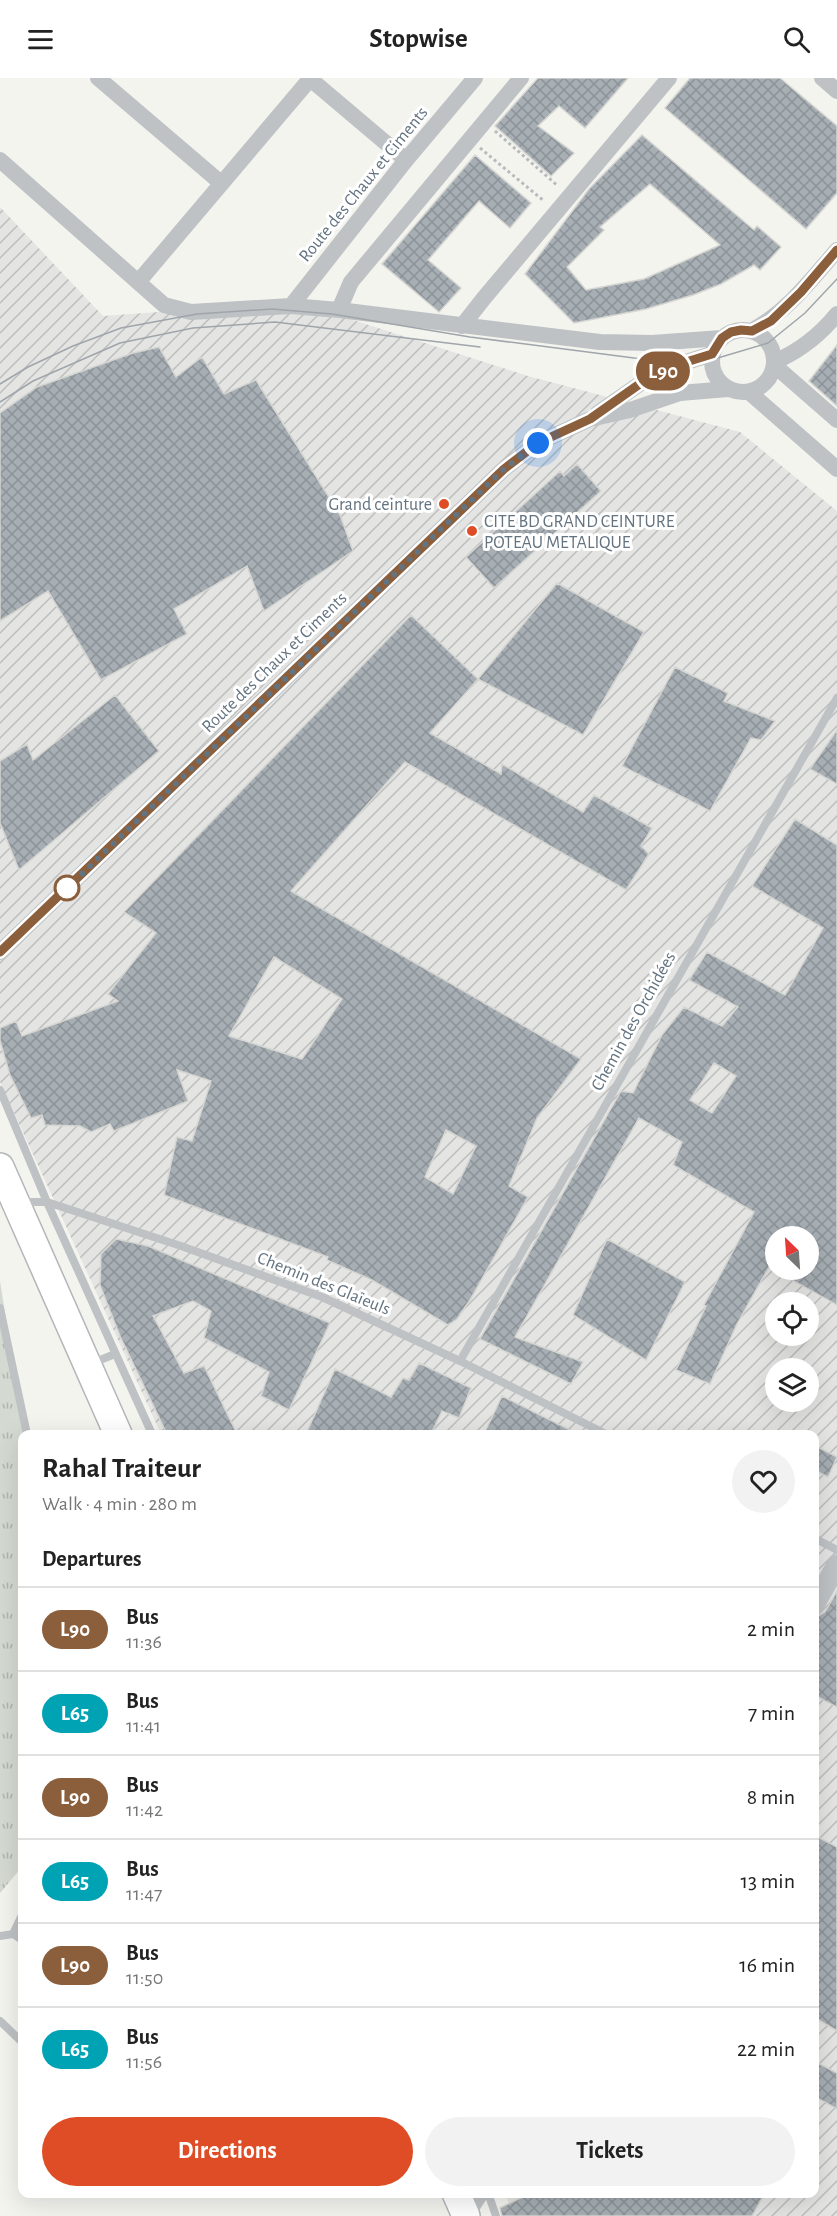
<!DOCTYPE html>
<html lang="en">
<head>
<meta charset="utf-8">
<style>
	body { margin:0; font-family:"Alegreya Sans",sans-serif; background:#f2f2f2; color:#222; height:100vh; display:flex; flex-direction:column; font-size:22px; white-space:nowrap }
	* { box-sizing:border-box; margin:0 }
	p { font-size:20px; color:#767676 }
	.icon { flex:none; width:33px; height:33px; fill:none; stroke:currentColor; stroke-width:2; stroke-linecap:round; stroke-linejoin:round }
	.map { position:relative; flex:1; overflow:hidden }
	.panel { position:absolute; left:18px; top:1352px; width:801px; height:768px; display:flex; flex-direction:column; background:#fff; border-radius:12px; box-shadow:0 6px 24px #0002 }
	.panel>* { flex:none }
	.badge { padding:0 12px; border-radius:20px; font-size:21px; line-height:39px }
	.needle { width:39px; rotate:335deg }
	.fabs { position:absolute; left:765px; top:1148px; display:grid; gap:12px }
	.fabs a { display:grid; place-items:center; width:54px; height:54px; border-radius:50%; background:#fff; box-shadow:0 6px 24px #0002; font-size:30px }
	.you { position:absolute; width:30px; height:30px; margin:-15px; border:4px solid #fff; border-radius:50%; background:#1a73e8; box-shadow:0 0 0 9px #1a73e833 }
	.map>.badge { position:absolute; translate:-50% -50%; box-shadow:0 0 0 3px #fff }
	h2 { padding:0 24px; font-size:22px; line-height:54px }
	.round { display:grid; place-items:center; flex:none; width:63px; height:63px; border-radius:32px; background:#f2f2f2 }
	.headline { display:flex; align-items:center; justify-content:space-between; height:102px; padding:0 24px }
	h1 { font-size:28px; font-weight:600; line-height:45px }
	.action { display:flex; gap:12px; margin-top:auto; padding:12px 24px }
	.action a { flex:1; height:69px; border-radius:36px; background:#de4d25; color:#fff; font-size:24px; font-weight:600; line-height:69px; text-align:center }
	.action a+a { background:#f2f2f2; color:#222 }
	ul { padding:0; list-style:none }
	li { display:flex; align-items:center; gap:18px; height:84px; padding:0 24px; border-top:2px solid #e0e0e0 }
	li div { flex:1 }
	li b { display:block; font-size:22px }
	li em { font-style:normal }
	li .badge { min-width:66px; font-weight:700; text-align:center }
	header { display:flex; justify-content:space-between; align-items:center; height:78px; padding:0 24px; background:#fff; font-size:27px; font-weight:600 }
	.map>svg:first-child { display:block }
	.industrial { fill:url(#industrial-furrows); fill-rule:evenodd }
	.grass { fill:url(#grass-tufts) }
	.building { fill:url(#building-cross-hatch); stroke:#d5d5d2; stroke-width:1.5; fill-rule:evenodd }
	.lines { fill:none; stroke-linecap:round; stroke-linejoin:round }
	.primary-casing { stroke:#b1b6b9; stroke-width:30 }
	.path { stroke:#b8babc; stroke-width:3; stroke-dasharray:3 3; stroke-linecap:butt }
	.service { stroke:#bec2c5; stroke-width:8 }
	.minor { stroke:#bec2c5; stroke-width:16 }
	.tertiary { stroke:#bec2c5; stroke-width:21 }
	.primary { stroke:#fff; stroke-width:27 }
	.tram { stroke:#9fa5aa; stroke-width:1.5 }
	.line-casing { stroke:#fff; stroke-width:14 }
	.line { stroke:#8b5e3c; stroke-width:9 }
	.walk { stroke:#637380; stroke-width:6; stroke-dasharray:0 10.8 }
	.poi-dot { fill:#de4d25; stroke:#fff; stroke-width:2 }
	.stop-dot { fill:#fff; stroke:#8b5e3c; stroke-width:3 }
	.labels { text-anchor:middle; stroke-width:6; stroke-linejoin:round; paint-order:stroke }
	.street-label { font-size:18px; fill:#637380; stroke:#fff }
	.poi-label { font-size:18px; fill:#637380; stroke:#fff; text-anchor:end }
</style>
</head>
<body>
<header><svg class="icon" aria-label="menu" viewBox="0 0 24 24"><path d="M4 6h16M4 12h16M4 18h16"/></svg>Stopwise<svg class="icon" aria-label="search" viewBox="0 0 24 24"><circle cx="10" cy="10" r="6"/><path d="M15 15l6 6"/></svg></header>
<div class="map">
<svg width="837" height="2138" viewBox="0 0 837 2138">
	<defs>
		<pattern id="industrial-furrows" width="10" height="10" patternUnits="userSpaceOnUse" patternTransform="scale(1.5)"><rect width="10" height="10" fill="#e4e5e3"/><path d="M-1 1l2-2M0 10L10 0M9 11l2-2" fill="none" stroke="#bcbebd"/></pattern>
		<pattern id="grass-tufts" width="24" height="20" patternUnits="userSpaceOnUse" patternTransform="scale(1.5)"><rect width="24" height="20" fill="#d4dad1"/><path d="M3 7l-1-3M5 7V3M7 7l1-3M15 17l-1-3M17 17v-4M19 17l1-3" fill="none" stroke="#b0b5af"/></pattern>
		<pattern id="building-cross-hatch" width="8" height="8" patternUnits="userSpaceOnUse" patternTransform="scale(1.5)"><rect width="8" height="8" fill="#a7afb4"/><path d="M0 0l8 8M0 8l8-8" fill="none" stroke="#8c9398"/></pattern>
	</defs>
	<rect width="100%" height="100%" fill="#f4f4ef"/>
	<path class="industrial" d="M0 129 103 238 297 224 528 298 740 354 837 433V2138H514L505 2115H814V1356H161L0 1004ZM776 1158H808V1191H776ZM776 1224H808V1257H776ZM776 1290H808V1323H776Z"/>
	<path class="grass" d="M0 1203 24 1356H22V1789L0 1815Z"/>
	<path class="building" d="M538 0H628L585 50 559 28 538 48 574 75 551 98 495 48Z
		M690 0H780L837 48V115L806 151 665 30Z
		M642 57 754 152 757 148 781 169 760 192 754 187 721 206 693 217 646 231 574 245 525 196 589 111ZM650 106 720 167 644 201 586 212 567 189 604 152 600 149Z
		M475 77 531 125 510 150 479 123 428 182 461 210 439 234 382 186Z
		M837 267V328L809 303Z
		M159 269 176 299 202 279 224 316 256 302 340 437 353 473 264 533 247 488 174 531 187 556 101 602 48 513 0 543V335L37 309 133 275Z
		M577 386 601 413 494 510 466 479 560 393 564 398Z
		M557 505 644 554 583 657 478 601Z
		M411 537 478 601 430 655 501 696 502 686 583 734 594 717 652 750 641 768 649 776 626 812 405 684 291 813 581 981 537 1040 509 1108 528 1119 470 1222 457 1241 448 1247 372 1202 327 1182 328 1179 164 1117 177 1059 192 1063 211 1003 177 992 188 1023 114 1053 110 1046 91 1054 80 1048 45 1047 42 1037 31 1040 10 997 0 963V950L16 943 22 958 118 923 108 916 156 855 124 834ZM274 879 342 921 302 981 229 958ZM446 1052 476 1068 453 1116 425 1099Z
		M675 589 728 615 724 623 775 643 761 662 751 660 710 733 622 688Z
		M115 617 159 673 19 792 0 745V683L27 666 33 682Z
		M837 652V706L810 691Z
		M795 741 837 767V1227L769 1189 737 1246 710 1306 676 1292 706 1228 704 1227 754 1134 673 1087 682 1064 639 1040 515 1259 583 1284 571 1306 480 1261 621 1013 633 1015 662 957 684 929 722 948 738 929 689 902 707 874 785 917 823 850 752 808ZM714 985 736 998 712 1035 690 1022ZM776 1158H808V1191H776Z
		M116 1161 148 1168 330 1245 289 1332 261 1318 269 1294 204 1260 211 1233 193 1223 153 1238 184 1295 204 1288 237 1356H167L120 1258 100 1207 101 1176Z
		M607 1161 685 1204 646 1282 573 1237Z
		M419 1285 471 1310 459 1340 442 1333 431 1356H306L335 1291 391 1319 403 1300 409 1302Z
		M502 1318 578 1356H494L486 1352Z
		M814 1367 837 1379 828 1399 814 1392Z
		M837 1513V1629L814 1617V1540L825 1534Z
		M814 1757 837 1769V1953L814 1939Z
		M814 1983 837 1995V2031L814 2018Z
		M531 2115H765L752 2138H502L500 2130Z"/>
	<g class="lines">
		<g class="primary-casing">
			<path id="primary" d="M0 1089 118 1356
				M456 2115 466 2138"/>
		</g>
		<path class="path" d="M495 53 558 108
			M480 70 544 123"/>
		<path class="service" d="M0 1012 47 1124 152 1356
			M21 1124H47L181 1168 322 1219 460 1283 606 1356
			M0 1230 27 1356
			M460 1283 837 620
			M90 1286 115 1276
			M814 1460 837 1472
			M13 1856 22 1837
			M0 1858 13 1856 22 1862
			M0 1943 22 1964
			M488 2115 496 2138"/>
		<path class="minor" d="M98 0 221 105
			M309 0 406 82
			M822 0 837 13
			M0 82 164 227 191 234 291 228 339 232 600 264 652 265 722 260
			M139 203 310 1
			M291 228 406 82 475 0
			M339 232 351 204 521 0
			M462 248 484 220 669 0
			M712 283a31 31 0 1 1 62 0a31 31 0 1 1-62 0Z
			M751 253C787 234 811 202 837 172
			M774 284C800 273 819 258 837 236
			M774 287 837 342
			M749 314 837 391
			M598 335 641 305 670 289 712 276
			M0 874 504 391 538 365 590 341 630 332 680 315 728 311"/>
		<path class="tertiary" d="M814 1527 837 1487
			M465 2135 478 2115"/>
		<use href="#primary" class="primary"/>
		<path class="tram" d="M0 306 28 289 73 268 121 250 197 236 272 231 332 236 470 259 634 280 666 283 711 282 768 265 805 235 837 201
			M0 324 33 303 120 265 193 250 275 244 480 269"/>
	</g>
	<g class="lines">
		<g class="line-casing">
			<path id="line" d="M0 874 504 391 538 365 590 341 641 305 670 289 712 276 722 260 731 254 741 252 752 253 771 243 801 214 837 172"/>
		</g>
		<use href="#line" class="line"/>
		<path class="walk" d="M67 810 63 814 504 391 538 365"/>
	</g>
	<g class="poi-dot">
		<circle cx="444" cy="426" r="6"/>
		<circle cx="472" cy="453" r="6"/>
	</g>
	<circle class="stop-dot" cx="67" cy="810" r="12"/>
	<g class="labels">
		<g class="street-label">
			<text transform="translate(363 106) rotate(-51)" y="6">Route des Chaux et Ciments</text>
			<text transform="translate(274 584) rotate(-44)" y="6">Route des Chaux et Ciments</text>
			<text transform="translate(633 943) rotate(-61)" y="6">Chemin des Orchidées</text>
			<text transform="translate(324 1205) rotate(22)" y="6">Chemin des Glaïeuls</text>
		</g>
		<g class="poi-label">
			<text x="432" y="432">Grand ceinture</text>
			<text x="484" y="449" text-anchor="start">CITE BD GRAND CEINTURE<tspan x="484" dy="21">POTEAU METALIQUE</tspan></text>
		</g>
	</g>
</svg>
<div class="fabs">
<a><svg class="needle" viewBox="-14 -14 28 28"><path d="M0-13l5 13h-10z" fill="#e53935"/><path d="M0 13l5-13h-10z" fill="#767676"/></svg></a>
<a><svg class="icon" aria-label="locate" viewBox="0 0 24 24"><circle cx="12" cy="12" r="6"/><path d="M12 2v4M12 18v4M2 12h4M18 12h4"/></svg></a>
<a><svg class="icon" aria-label="layers" viewBox="0 0 24 24"><path d="M12 4l9 5-9 5-9-5zM3 14l9 5 9-5"/></svg></a>
</div>
<div class="you" style="left:538px;top:365px"></div>
<b class="badge" style="left:663px;top:293px;background:#8b5e3c;color:#fff">L90</b>
<section class="panel">
<div class="headline"><div><h1>Rahal Traiteur</h1><p>Walk · 4 min · 280 m</p></div><a class="round"><svg class="icon" aria-label="heart" viewBox="0 0 24 24"><path d="M12 20l-8-8c-3-5 5-10 8-4 3-6 11-1 8 4z"/></svg></a></div>
<h2>Departures</h2>
<ul>
<li><span class="badge" style="background:#8b5e3c;color:#fff">L90</span><div><b>Bus</b><p>11:36</p></div><em>2 min</em></li>
<li><span class="badge" style="background:#00a3b4;color:#fff">L65</span><div><b>Bus</b><p>11:41</p></div><em>7 min</em></li>
<li><span class="badge" style="background:#8b5e3c;color:#fff">L90</span><div><b>Bus</b><p>11:42</p></div><em>8 min</em></li>
<li><span class="badge" style="background:#00a3b4;color:#fff">L65</span><div><b>Bus</b><p>11:47</p></div><em>13 min</em></li>
<li><span class="badge" style="background:#8b5e3c;color:#fff">L90</span><div><b>Bus</b><p>11:50</p></div><em>16 min</em></li>
<li><span class="badge" style="background:#00a3b4;color:#fff">L65</span><div><b>Bus</b><p>11:56</p></div><em>22 min</em></li>
</ul>
<div class="action"><a>Directions</a><a>Tickets</a></div>
</section>
</div>
</body>
</html>
